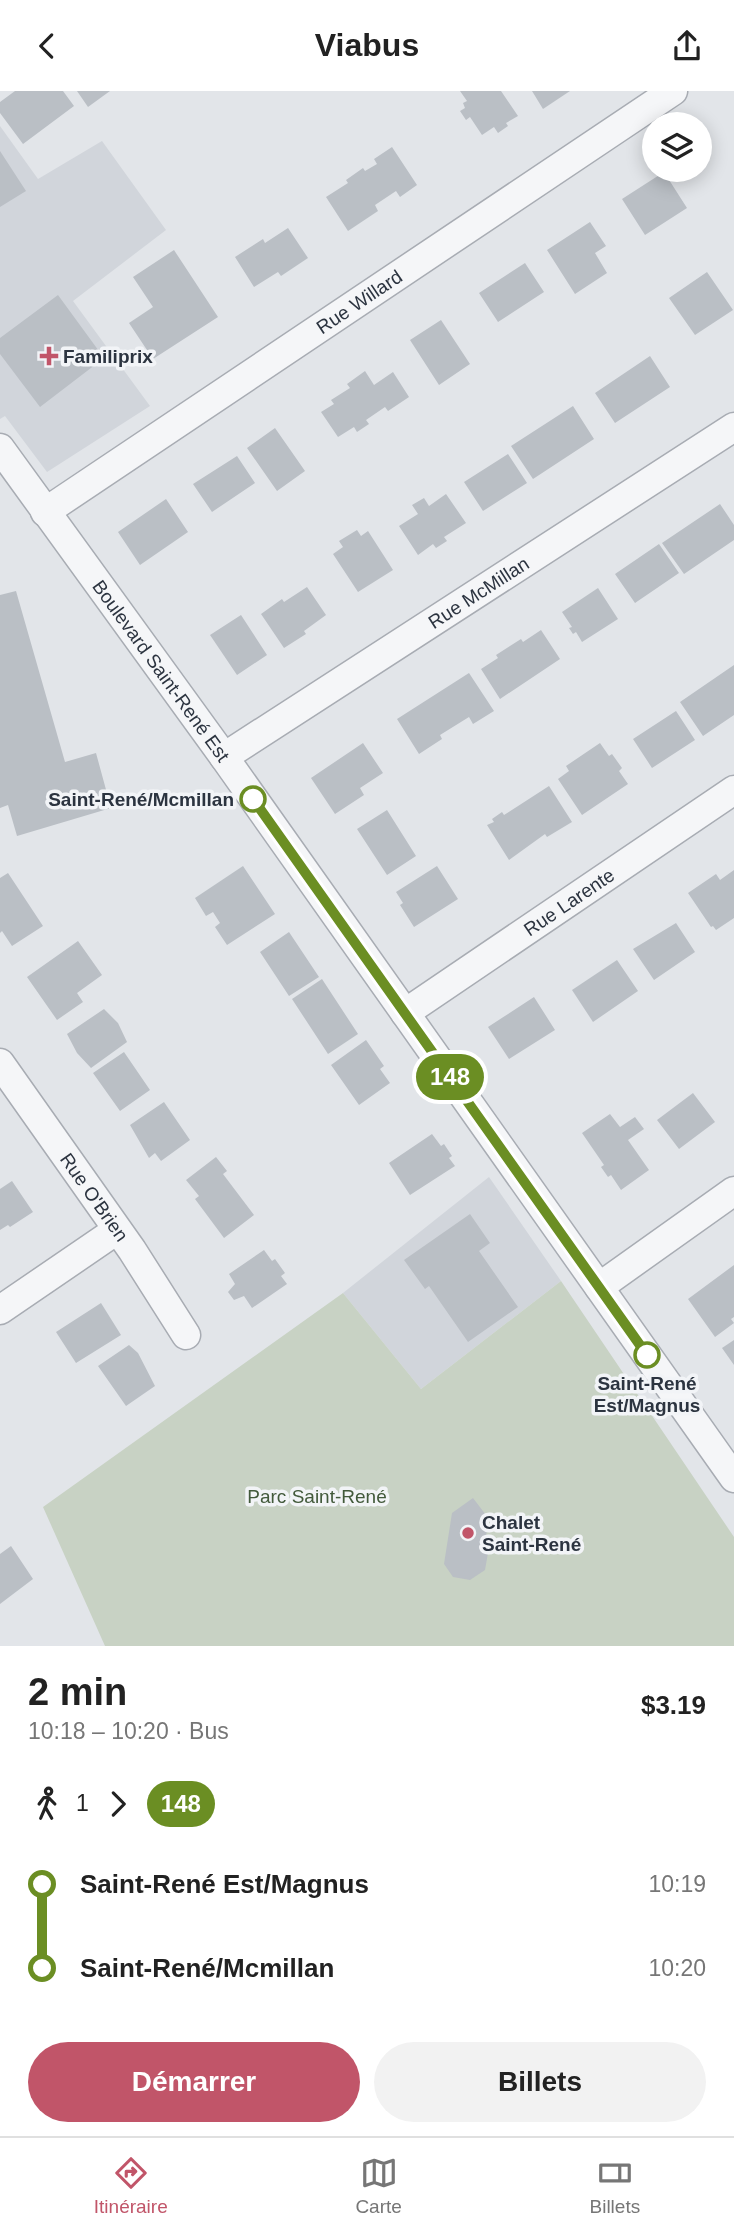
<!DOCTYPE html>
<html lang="fr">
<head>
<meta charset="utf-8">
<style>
	body { margin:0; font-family:Helvetica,sans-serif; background:#f2f2f2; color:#222; height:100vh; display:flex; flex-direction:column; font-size:26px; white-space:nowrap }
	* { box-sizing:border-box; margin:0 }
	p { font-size:23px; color:#767676 }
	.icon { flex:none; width:38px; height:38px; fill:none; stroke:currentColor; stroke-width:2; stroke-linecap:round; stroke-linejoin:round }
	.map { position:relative; height:1555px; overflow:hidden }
	.details { display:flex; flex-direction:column; background:#fff; flex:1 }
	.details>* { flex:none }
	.badge { padding:0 14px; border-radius:23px; font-size:24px; line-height:46px }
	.fabs { position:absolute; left:642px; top:21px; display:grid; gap:14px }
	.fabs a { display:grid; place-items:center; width:70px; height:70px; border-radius:50%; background:#fff; box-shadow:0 4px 18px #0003; font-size:35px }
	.map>.badge { position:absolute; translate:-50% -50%; box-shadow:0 0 0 4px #fff }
	.legs { display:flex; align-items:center; gap:10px; height:77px; padding:0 28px; font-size:23px }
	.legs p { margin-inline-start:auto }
	.head { display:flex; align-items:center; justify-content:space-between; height:119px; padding:0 28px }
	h1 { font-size:38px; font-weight:800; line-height:52px }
	.button { display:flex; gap:14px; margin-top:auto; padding:14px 28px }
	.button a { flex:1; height:80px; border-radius:42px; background:#c15569; color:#fff; font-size:28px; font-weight:800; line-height:80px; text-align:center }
	.button a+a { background:#f2f2f2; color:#222 }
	ul { padding:0 28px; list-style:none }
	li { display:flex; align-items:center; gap:24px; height:84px; font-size:26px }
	li i { display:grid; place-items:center; width:10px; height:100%; margin:0 9px; background:currentColor }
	li i::after { content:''; width:18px; height:18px; margin:-9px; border:5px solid; border-radius:50%; background:#fff }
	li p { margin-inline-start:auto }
	li:first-child i { background:linear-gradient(#0000 50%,currentColor 0) }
	li:last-child i { background:linear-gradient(currentColor 50%,#0000 0) }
	header { display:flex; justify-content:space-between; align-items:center; height:91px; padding:0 28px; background:#fff; font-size:32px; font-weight:800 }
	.tab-bar { display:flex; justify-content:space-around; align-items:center; height:98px; border-top:2px solid #e0e0e0; background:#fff; font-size:19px; color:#767676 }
	.tab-bar a { display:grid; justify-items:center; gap:4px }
	.tab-bar .selected { color:#c15569 }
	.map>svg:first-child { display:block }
	.built { fill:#d1d5db }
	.green { fill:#c8d2c4 }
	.building { fill:#babfc5 }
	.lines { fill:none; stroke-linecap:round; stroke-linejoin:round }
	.minor-casing { stroke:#a8acb3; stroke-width:31 }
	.minor { stroke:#f5f6f8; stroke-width:28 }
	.line-1-casing { stroke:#fff; stroke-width:16 }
	.line-1 { stroke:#6b8e23; stroke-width:10 }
	.poi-dot { fill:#c15569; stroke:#f2f4f7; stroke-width:2.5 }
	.stop-1-dot { fill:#fff; stroke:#6b8e23; stroke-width:3.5 }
	.labels { text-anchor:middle; stroke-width:7; stroke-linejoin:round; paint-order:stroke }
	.street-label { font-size:19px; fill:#2c3440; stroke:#f2f4f7 }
	.poi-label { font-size:19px; font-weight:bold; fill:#2c3440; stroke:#f2f4f7; text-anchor:start }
	.stop-label { font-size:19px; font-weight:bold; fill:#2c3440; stroke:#f2f4f7; text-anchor:end }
	.park-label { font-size:19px; fill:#425a3b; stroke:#f2f4f7 }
</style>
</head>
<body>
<header><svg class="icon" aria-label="back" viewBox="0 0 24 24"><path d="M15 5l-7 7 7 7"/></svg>Viabus<svg class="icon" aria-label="share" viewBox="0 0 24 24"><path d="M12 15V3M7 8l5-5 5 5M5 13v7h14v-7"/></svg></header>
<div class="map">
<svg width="734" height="1555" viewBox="0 0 734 1555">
	<rect width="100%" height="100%" fill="#e2e5e9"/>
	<path class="built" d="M0 35 38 88 102 50 166 139 73 210 150 315 47 381 5 325 0 328Z
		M489 1086 561 1190 421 1298 343 1202Z"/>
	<path class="green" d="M561 1190 734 1446V1555H105L43 1416 343 1202 421 1298Z"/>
	<path class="building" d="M15 0H63L74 15 23 53 0 22V11Z
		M77 0H110L88 16Z
		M460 0H501L518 25 506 32 508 35 498 42 494 36 482 44 470 26 466 29 460 20 465 17 463 12 467 10Z
		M532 0H570L543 18Z
		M392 56 417 94 400 106 396 100 375 114 378 120 348 140 326 106 348 92 346 89 363 77 365 80 377 73 374 68Z
		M0 60 26 100 0 116Z
		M664 81 687 117 645 144 622 108Z
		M590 131 606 155 595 162 607 182 575 203 547 159Z
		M288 137 308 167 281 185 278 181 254 196 235 166 263 148 265 152Z
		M174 159 218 226 153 268 129 232 153 216 133 186Z
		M525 172 544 201 498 231 479 202Z
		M707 181 733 219 695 244 669 207Z
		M58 204 104 267 40 316 0 263V247Z
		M441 229 470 273 439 294 410 249Z
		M650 265 670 296 615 332 595 302Z
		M365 280 374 294 393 281 409 306 388 320 385 316 366 329 369 333 357 341 354 336 338 346 321 321 334 313 331 309 350 297 347 293Z
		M573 315 594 348 533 388 511 355Z
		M275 337 305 380 277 400 247 357Z
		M508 363 527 392 483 420 464 391Z
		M237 365 255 392 212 421 193 393Z
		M446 403 466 432 444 446 447 450 436 457 433 453 418 464 399 435 418 423 412 414 424 407 429 415Z
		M166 408 188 441 140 474 118 441Z
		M720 413 734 434V449L684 483 662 452Z
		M357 439 361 445 368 440 393 479 358 501 333 463 343 456 339 450Z
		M659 453 679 482 635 512 615 483Z
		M307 496 326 524 304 540 306 543 284 557 261 523 282 508 284 511Z
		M598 497 618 528 582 551 576 541 573 543 569 537 572 536 562 521Z
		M16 500 65 671 96 662 111 717 17 745 8 714 0 717V504Z
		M241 524 267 564 237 584 210 544Z
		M541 539 560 568 500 608 481 578 498 567 496 564 521 548 523 551Z
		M734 574V624L703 645 680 611Z
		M469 582 494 620 473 633 469 626 440 644 442 648 419 663 397 628Z
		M676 620 695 649 652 677 633 648Z
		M363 652 383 682 360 697 364 704 335 723 311 687Z
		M600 652 609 665 612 663 622 677 619 680 628 693 582 724 558 688 569 680 566 675Z
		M549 695 572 731 547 746 545 743 509 769 487 734 494 731 492 728 502 721 504 724Z
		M387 719 416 765 387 784 357 738Z
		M243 775 275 823 227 854 215 836 220 832 213 821 206 825 195 807Z
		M437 775 458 808 414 836 400 814 403 812 396 801Z
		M734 779V827L716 839 713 835 711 836 688 802 716 783 720 789Z
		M8 782 43 835 12 855 2 840 0 842V787Z
		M676 832 695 861 654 889 633 858Z
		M289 841 319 886 289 905 260 861Z
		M78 850 102 884 77 902 83 911 57 929 27 886Z
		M617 869 638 900 593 931 572 899Z
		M322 888 358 943 328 963 292 908Z
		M534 906 555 939 509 968 488 936Z
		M104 918 118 932 127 951 91 977 77 962 67 943Z
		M366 949 384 975 380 978 390 992 359 1014 331 974Z
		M124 961 150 999 120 1020 93 982Z
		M693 1002 715 1031 679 1058 657 1029Z
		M164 1011 190 1049 161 1070 155 1062 149 1067 130 1034Z
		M610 1023 620 1036 635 1026 644 1038 628 1049 649 1079 621 1099 611 1084 608 1086 601 1076 604 1074 582 1042Z
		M432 1043 441 1055 444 1053 452 1065 449 1067 455 1075 410 1104 389 1072Z
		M216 1066 227 1080 223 1083 254 1124 224 1147 195 1108 199 1105 186 1089Z
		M12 1090 33 1121 10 1136 8 1134 0 1139V1098Z
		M470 1123 490 1152 479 1160 518 1216 468 1251 429 1195 425 1198 404 1169Z
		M264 1159 272 1170 275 1168 285 1182 281 1185 287 1193 252 1217 244 1205 234 1209 228 1201 235 1193 229 1183Z
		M734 1174V1226L731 1228 734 1232 715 1246 688 1208Z
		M101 1212 121 1244 76 1272 56 1241Z
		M734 1249V1274L722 1257Z
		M129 1254 138 1262 155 1295 126 1315 98 1275Z
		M473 1407 489 1428 484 1456 488 1462 485 1479 470 1489 453 1486 444 1473 452 1422Z
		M11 1455 33 1488 0 1513V1463Z"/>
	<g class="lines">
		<g class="minor-casing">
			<g id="minor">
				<path id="s1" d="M0 357 224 666 734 1387"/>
				<path id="s2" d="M45 421 673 0"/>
				<path id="s3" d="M224 666 734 336"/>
				<path id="s4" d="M405 922 734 699"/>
				<path id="s5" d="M0 972 132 1159 186 1244"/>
				<path d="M599 1196 734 1100"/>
				<path d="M0 1219 117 1139"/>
			</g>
		</g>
		<use href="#minor" class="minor"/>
	</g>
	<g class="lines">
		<g class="line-1-casing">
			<path id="line-1" d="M253 708 647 1264"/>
		</g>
		<use href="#line-1" class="line-1"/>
	</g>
	<g class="poi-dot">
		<path d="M45.5 254.5h7v7h7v7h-7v7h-7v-7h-7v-7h7z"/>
		<circle cx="468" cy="1442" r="7"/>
	</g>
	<g class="stop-1-dot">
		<circle cx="253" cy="708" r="12"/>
		<circle cx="647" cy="1264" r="12"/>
	</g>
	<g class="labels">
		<g class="street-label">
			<text dy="7" stroke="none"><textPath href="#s2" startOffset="378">Rue Willard</textPath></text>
			<text dy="7" stroke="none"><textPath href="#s3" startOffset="303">Rue McMillan</textPath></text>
			<text dy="7" stroke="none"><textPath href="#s1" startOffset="275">Boulevard Saint-René Est</textPath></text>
			<text dy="7" stroke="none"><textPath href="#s4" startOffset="198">Rue Larente</textPath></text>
			<text dy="7" stroke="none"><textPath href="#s5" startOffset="164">Rue O'Brien</textPath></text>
		</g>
		<g class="poi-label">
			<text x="63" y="272">Familiprix</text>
			<text x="482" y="1438">Chalet<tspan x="482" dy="22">Saint-René</tspan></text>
		</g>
		<g class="stop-label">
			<text x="234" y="715">Saint-René/Mcmillan</text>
			<text x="647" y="1299" text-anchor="middle">Saint-René<tspan x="647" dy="22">Est/Magnus</tspan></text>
		</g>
		<g class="park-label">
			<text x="317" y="1412">Parc Saint-René</text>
		</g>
	</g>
</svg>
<div class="fabs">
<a><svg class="icon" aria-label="layers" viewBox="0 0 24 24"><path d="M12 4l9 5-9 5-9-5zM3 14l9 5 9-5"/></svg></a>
</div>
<b class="badge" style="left:450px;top:986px;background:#6b8e23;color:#fff">148</b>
</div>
<section class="details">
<div class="head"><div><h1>2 min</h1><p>10:18 – 10:20 · Bus</p></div><b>$3.19</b></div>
<div class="legs"><svg class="icon" aria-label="walk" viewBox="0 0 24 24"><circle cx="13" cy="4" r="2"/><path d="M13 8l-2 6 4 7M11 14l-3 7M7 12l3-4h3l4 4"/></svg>1<svg class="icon" aria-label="forward" viewBox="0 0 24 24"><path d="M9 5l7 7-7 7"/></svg><b class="badge" style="background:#6b8e23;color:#fff">148</b></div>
<ul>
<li><i style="color:#6b8e23"></i><b>Saint-René Est/Magnus</b><p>10:19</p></li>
<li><i style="color:#6b8e23"></i><b>Saint-René/Mcmillan</b><p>10:20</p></li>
</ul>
<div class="button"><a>Démarrer</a><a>Billets</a></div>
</section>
<nav class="tab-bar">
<a class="selected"><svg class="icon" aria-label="directions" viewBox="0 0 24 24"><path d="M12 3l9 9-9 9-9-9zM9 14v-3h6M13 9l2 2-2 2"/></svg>Itinéraire</a>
<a><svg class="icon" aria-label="map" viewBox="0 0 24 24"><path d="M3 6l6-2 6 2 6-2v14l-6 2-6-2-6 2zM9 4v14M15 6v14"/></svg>Carte</a>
<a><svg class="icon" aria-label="tickets" viewBox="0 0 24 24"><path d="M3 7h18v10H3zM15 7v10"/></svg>Billets</a>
</nav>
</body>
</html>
